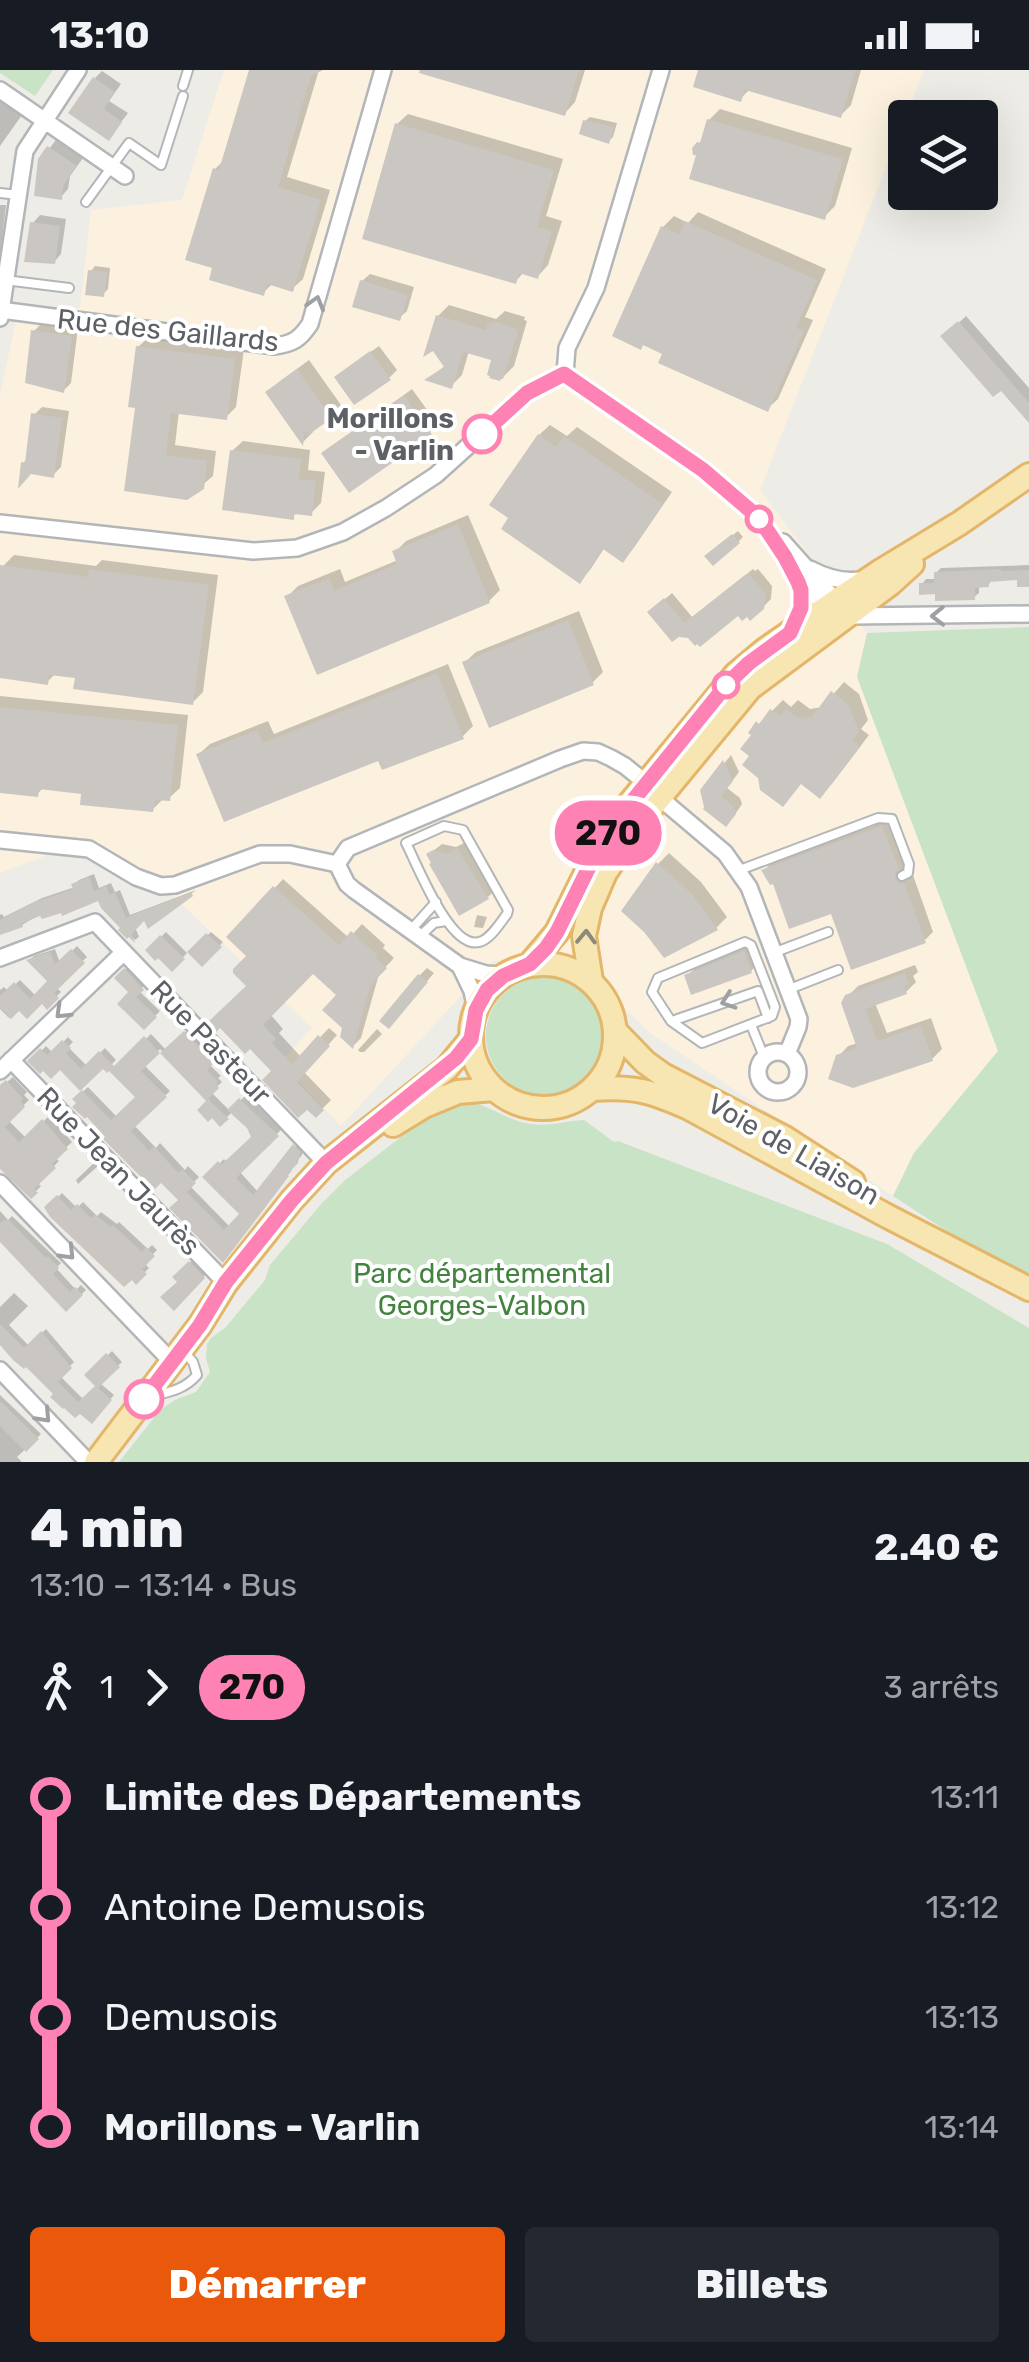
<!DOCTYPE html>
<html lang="fr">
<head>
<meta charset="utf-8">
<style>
	body { margin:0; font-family:Rubik,sans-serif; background:#242831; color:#f1f3f6; height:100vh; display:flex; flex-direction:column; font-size:38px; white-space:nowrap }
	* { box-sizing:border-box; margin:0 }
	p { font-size:32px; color:#9ea1a6 }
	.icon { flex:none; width:55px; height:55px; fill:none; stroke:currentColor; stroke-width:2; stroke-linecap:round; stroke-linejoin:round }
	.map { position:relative; height:1392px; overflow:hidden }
	.details { display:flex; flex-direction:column; background:#171b24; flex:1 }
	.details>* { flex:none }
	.badge { padding:0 20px; border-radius:32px; font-size:35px; line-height:65px }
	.tools { position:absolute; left:888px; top:30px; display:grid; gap:20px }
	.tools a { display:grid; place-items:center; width:110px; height:110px; border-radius:10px; background:#171b24; box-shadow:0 10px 40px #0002; font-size:50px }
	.map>.badge { position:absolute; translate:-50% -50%; box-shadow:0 0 0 5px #fff }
	.legs { display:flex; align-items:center; gap:15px; height:110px; padding:0 30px; font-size:32px }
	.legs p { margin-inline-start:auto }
	.head { display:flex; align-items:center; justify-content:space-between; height:170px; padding:0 30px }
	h1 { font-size:55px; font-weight:800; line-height:75px }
	.cta { display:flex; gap:20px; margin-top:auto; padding:20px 30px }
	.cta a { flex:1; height:115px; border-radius:10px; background:#ea580c; color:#fff; font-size:40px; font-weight:800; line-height:115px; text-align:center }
	.cta a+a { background:#242831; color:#f1f3f6 }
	ul { padding:0 30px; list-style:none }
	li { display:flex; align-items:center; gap:35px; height:110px; font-size:38px }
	li i { display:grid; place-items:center; width:15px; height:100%; margin:0 12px; background:currentColor }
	li i::after { content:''; width:25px; height:25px; margin:-12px; border:8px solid; border-radius:50%; background:#171b24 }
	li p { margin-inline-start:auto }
	li:first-child i { background:linear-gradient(#0000 50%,currentColor 0) }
	li:last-child i { background:linear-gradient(currentColor 50%,#0000 0) }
	.status { display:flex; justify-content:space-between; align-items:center; height:70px; padding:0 50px; background:#171b24; direction:ltr }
	.status svg { height:28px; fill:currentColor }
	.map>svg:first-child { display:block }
	.commercial { fill:#fbf1de }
	.green { fill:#c8e3c5 }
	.shadow { fill:#0003; fill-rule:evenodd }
	.building { fill:#cac7c2 }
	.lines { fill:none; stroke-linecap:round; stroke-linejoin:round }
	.service-casing { stroke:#b3b6b9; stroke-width:12 }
	.minor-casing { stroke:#b3b6b9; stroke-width:20 }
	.primary-casing { stroke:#e4b669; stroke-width:28 }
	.service { stroke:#fff; stroke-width:8 }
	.minor { stroke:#fff; stroke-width:15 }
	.primary { stroke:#f7e5b2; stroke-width:22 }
	.oneway { stroke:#9ea0a3 }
	.oneway2 { stroke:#8b897c }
	.line-1-casing { stroke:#fff; stroke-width:22 }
	.line-1 { stroke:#ff82b4; stroke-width:15 }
	.stop-1-dot { fill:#fff; stroke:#ff82b4; stroke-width:5 }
	.labels { text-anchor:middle; stroke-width:8; stroke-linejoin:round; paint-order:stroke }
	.street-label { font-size:28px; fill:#5d6165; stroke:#fff }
	.stop-label { font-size:28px; font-weight:bold; fill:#5d6165; stroke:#fff; text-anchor:end }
	.park-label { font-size:28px; fill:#42833e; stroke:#fff }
</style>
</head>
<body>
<div class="status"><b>13:10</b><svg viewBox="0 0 49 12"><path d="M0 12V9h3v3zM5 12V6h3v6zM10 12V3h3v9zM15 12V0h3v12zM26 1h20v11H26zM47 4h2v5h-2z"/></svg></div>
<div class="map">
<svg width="1029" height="1392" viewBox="0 0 1029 1392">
	<rect width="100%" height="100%" fill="#eeece6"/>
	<path class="commercial" d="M224 0H924L760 420 867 563 857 607 998 981 914 1083 893 1126 650 963 570 885 493 891 341 1056 280 992 312 958 173 826 85 771 0 803V324L18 242 80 238 91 140 182 130Z"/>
	<path class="green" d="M0 0H53L35 26 0 3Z
		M1029 557V1211L1005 1199 893 1126 914 1083 998 981 857 607 867 563Z
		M486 966a59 59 0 1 1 118 0a59 59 0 1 1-118 0Z
		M470 1032C490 1036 506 1049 525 1053 546 1058 564 1051 584 1050L614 1072 618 1071 887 1174 1029 1258V1392H119L160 1340 175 1330 196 1322 210 1302 206 1288 207 1274 211 1268 226 1257 265 1210 270 1195 322 1133 344 1111 419 1053 452 1035Z"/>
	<path class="shadow" d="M251 0H319L287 107 330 120 303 209 292 219 273 213 263 223 215 99 225 89Z
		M419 0H585L575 32 565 43Z
		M700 0H861L851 35 840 46 750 19 740 29Z
		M102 1 121 14 109 31 128 43 109 68 95 8Z
		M0 30 22 45 0 76Z
		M720 39 852 78 835 136 824 147 699 83 694 78 704 68 709 50Z
		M408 44 563 89 546 146 562 151 548 195 538 206 524 202 515 212 397 54Z
		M590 47 617 53 613 67 609 71 585 51Z
		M56 70 83 88 70 106 68 119 61 127 41 89Z
		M0 135H6L0 187Z
		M698 142 826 199 805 247 813 250 778 329 767 339 665 282 663 157 674 146 688 153Z
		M40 145 66 149 61 184 54 192 33 153Z
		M95 196 110 198 108 219 103 224 91 201Z
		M370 204 414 217 407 241 399 248 362 211Z
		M449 235 496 249 505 241 525 247 524 250 527 251 514 296 503 307 494 288 469 281 462 305 451 316 429 309 446 295 438 246Z
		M966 246 1029 318V349L1001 317 944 267Z
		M41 254 78 258 71 313 64 320 34 261Z
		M149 267 244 279 236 337 226 347 179 341 175 375 216 381 213 406 187 428 138 336V277Z
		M379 276 397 300 389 308 345 300Z
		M309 290 341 335 314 358 313 362 303 372 268 322 279 312Z
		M412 319 438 355 430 363 324 383Z
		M42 337 69 341 61 397 53 405 23 393 28 388 34 345Z
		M550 355 567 366 577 357 672 422 633 479 623 490 605 477 590 500 580 510 512 447 539 365Z
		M243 371 310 380 308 400 325 402 321 433 311 443 298 441 293 447 232 381Z
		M468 445 500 520 489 531 287 527 298 516 340 499 345 512 398 490 395 482 406 471Z
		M738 461 743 467 738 472 712 482Z
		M14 485 96 496 102 490 218 505 203 622 192 633 56 603 47 612 0 606V519L3 496Z
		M1029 495V515L1019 507 993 509 988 515H979V523L974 527 938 522 922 514 926 509H937L936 503 941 498Z
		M753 499 755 501 758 499 772 516 771 529 763 537 739 543 700 574 658 535 672 523 693 548Z
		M579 541 603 602 592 613 465 592 476 582Z
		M448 594 473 656 463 666 380 688 199 684 210 674 268 651 274 664Z
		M844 612 859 624 868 650 861 659 869 665 831 715 802 712 753 686 754 664 751 662 783 630 791 637 798 630 810 639 822 637Z
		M0 626 188 645 180 718 169 728H164L152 740 84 721 44 717 37 724 0 721Z
		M731 685 739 702 727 718 740 728 742 734 734 746 703 720Z
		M891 749 906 788 903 791V799L908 805H913L933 862 925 870 832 841 774 811 764 800 773 792Z
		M466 772 495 820 488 827 429 784 442 774 456 777Z
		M669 783 701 812 727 847 716 858 624 841 658 794Z
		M94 804 99 818 111 813 115 822 120 820 130 845 196 820 191 824 145 847 135 857 139 867 135 870 100 828 42 843 22 855 0 863V845L2 844 4 847 42 828 75 817 74 815 79 810Z
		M283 809 349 868 362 854 385 875 383 878 394 888 379 904 361 968 353 976 346 956 339 925 313 900 270 944 283 959 279 963 301 987 329 958 337 965 304 1002 331 1030 316 1045 274 1001 249 915 250 886 229 867Z
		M477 845 487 847 483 858 474 857Z
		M166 862 187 883 172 899 148 880Z
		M211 862 223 872 202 894 190 882Z
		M752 875 759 893 751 901 687 906 695 898Z
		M77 876 87 887 56 917 61 922 47 936 42 931 19 938 9 948 0 939V920L4 917 8 921 20 910 36 926 51 911 30 890 34 886 55 879 60 893Z
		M130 895 147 913 139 921 160 941 144 957 132 922 117 908Z
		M915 895 918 902 913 906 916 912 906 922 875 933 887 963 931 948 942 979 932 989 838 987 848 976 858 973 847 927 858 916Z
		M427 898 434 903 396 948 420 905Z
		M190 958 217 986 209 994 221 1006 218 1008 222 1012 211 1022 230 1041 246 1025 282 1059 239 1101 258 1122 299 1072 304 1077 302 1085 290 1099 292 1100 227 1185 181 1130 75 1029 88 1017 117 1047 139 1027 113 1001 151 964 166 980ZM160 979 210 1031 220 1054 233 1041 249 1057 254 1067 227 1092 224 1089 206 1107 243 1144 230 1157 190 1116 199 1107 188 1096 185 1100 160 1073 156 1078 134 1055 170 1021 144 995Z
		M377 959 382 964 364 982H360L358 980Z
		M68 967 73 972 68 977 87 996 105 978 116 990 107 999 103 995 80 1017 60 997 31 991 46 976 53 983Z
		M13 1007 27 1022 24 1025 29 1030 8 1050 26 1068 49 1046 72 1072 55 1088 59 1091 37 1113 41 1116 31 1126 0 1095V1018Z
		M96 1091 99 1095 78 1114 76 1110Z
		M62 1123 77 1138 83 1132 97 1146 101 1142 117 1154 119 1152 148 1179 152 1175 157 1180 144 1193 149 1198 136 1211 47 1138Z
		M0 1141 8 1150 12 1146 61 1193 56 1198 76 1220 81 1215 86 1220 67 1238 0 1169Z
		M195 1188 208 1202 174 1238 180 1212 175 1207Z
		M14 1223 28 1236 9 1255 29 1276 46 1259 74 1292 60 1306 84 1330 98 1316 88 1305 112 1281 122 1292 100 1313 114 1325 92 1351 56 1324 0 1273V1237Z
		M0 1325 41 1364 17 1387 22 1392H0Z"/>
	<path class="building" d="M249 0H323L311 6 278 117 321 130 293 222 267 214 264 226 209 210 212 198 185 190 213 98 219 100Z
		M420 0H579L565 46 419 3Z
		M698 0H855L841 48 745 20 741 32 693 17Z
		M93 7 115 22 104 39 122 52 109 71 68 43Z
		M707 49 843 89 825 150 689 109 696 85H693L692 78 697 72 700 73Z
		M583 50 614 57 609 74 579 64Z
		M395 53 554 100 537 157 552 161 538 209 519 203 516 214 362 169Z
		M47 76 77 96 63 116 62 130 34 126 38 89Z
		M685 151 817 210 796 258 804 261 768 342 658 293 662 284 643 275 641 280 612 266 661 156 680 164Z
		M30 152 60 156 55 194 24 192Z
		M88 200 107 202 104 227 85 225Z
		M360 210 408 225 400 251 352 237Z
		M436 245 486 260 488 253 491 254 492 251 516 258 515 261H518L503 309H501L500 311 489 308 490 306 487 305 491 290 463 282 452 319 424 310 444 297 433 281 423 287Z
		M958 251 1029 333V353L1001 321 993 327 940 266Z
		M31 260 72 266 64 323 25 313Z
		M136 276 235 289 227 350 171 343 166 385 207 391 204 419 187 430 124 421 135 338 128 337Z
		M370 281 391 310 354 335 334 307Z
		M297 299 332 348 308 365 305 361 303 376 265 322Z
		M404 325 432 365 349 423 321 383Z
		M31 343 62 348 54 408 31 404 18 419 21 392 25 393Z
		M538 364 556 377 564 366 663 434 623 493 603 479 580 514 501 459 508 448 489 435Z
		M230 380 301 389 299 409 316 411 312 446 294 444V450L222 440Z
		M458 454 490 533 317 605 284 526 329 508 334 521 397 494 392 481Z
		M732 464 740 473 713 496 704 486Z
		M0 495 88 507 89 499 209 515 193 635 73 619 75 608 49 605 48 615 0 608Z
		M1001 499V501L1029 500V517H1017V510L989 512V517L975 518V530L935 531V524L919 525V513H934V502Z
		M749 504 766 524 764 539 750 551 747 547 742 551 738 546 700 577 697 574 695 576 688 568 679 567 672 572 647 542 664 528 684 553 745 505 746 507Z
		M568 550 594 615 489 658 462 592Z
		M437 603 464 669 382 700 378 691 224 752 196 684 257 660 263 673Z
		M831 621 849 635 859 662 852 671 860 677 820 729 801 714 783 737 760 720 758 708 742 695 749 686 740 679 751 665 748 663 756 651 759 654 770 639 780 646 786 639 798 648 812 647Z
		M0 637 178 655 170 731 155 730 153 742 80 735 81 724 39 719 38 727 0 723Z
		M723 690 733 711 721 726 733 736 736 744 726 757 703 739 704 737 700 720Z
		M882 756 899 799 895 803V808L899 813H904L926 873 851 900 831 844 789 859 773 814 770 815 761 800Z
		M457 778 489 829 459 846 429 794 431 793 426 784 433 780 447 784Z
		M656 792 691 823 718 860 664 888 644 862 621 841Z
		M89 807 94 821 106 816 110 825 115 822 126 848 191 822 193 826 148 859 144 851 132 864 135 873 129 867 127 869 118 860 120 858 101 838 98 831 62 846 61 843 42 849 40 846 22 853 23 857 0 865V850L35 832 73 819 71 814Z
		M273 816 339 875 351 861 378 886 376 888 387 898 370 916 353 979 340 967 342 958 322 940 336 925 313 904 263 955 276 969 272 973 292 994 318 965 330 976 297 1012 324 1040 316 1048 307 1040 298 1048 262 1010 271 1001 250 979 245 984 220 958 216 962 207 953 246 916 233 903V899L246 886 226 867Z
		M206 863 222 877 202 897 187 882Z
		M160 865 185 889 172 902 158 888 155 891 145 880Z
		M71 879 85 893 54 923 59 928 47 940 42 934 27 949 19 941 11 949 0 938V926L14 912 30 929 47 911 26 890 50 882 55 894Z
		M744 881 752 903 691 925 684 905Z
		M124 898 144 920 136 927 157 947 144 960 117 934 128 922 114 908Z
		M905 903 909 914 904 916 907 924 865 939 877 971 921 956 933 991 853 1018 828 1009 836 985 857 978 841 933 845 925Z
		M418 904 428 912 389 959 379 951Z
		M184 961 214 993 207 1000 218 1012 216 1014 219 1018 208 1029 229 1049 220 1057 212 1048 208 1052 197 1040 206 1031 160 983Z
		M144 966 160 983 141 1001 167 1027 131 1061 149 1081 154 1076 178 1103 182 1099 196 1113 187 1122 224 1160 239 1144 202 1107 218 1091 221 1095 251 1067 247 1058 227 1040 239 1028 279 1066 236 1108 253 1125 293 1074 300 1082 298 1093 287 1105 289 1106 223 1193 169 1138 178 1130 161 1113 154 1120 103 1069 105 1067 87 1047 85 1049 72 1037 76 1033 72 1029 82 1020 111 1050 135 1027 109 1001Z
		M62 970 71 978 66 983 81 999 99 981 114 996 107 1003 103 999 80 1021 60 1000 51 1009 43 1001 40 1004 27 991 40 978 47 985Z
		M6 1010 23 1029 21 1031 25 1037 5 1057 19 1072 42 1049 68 1079 52 1094 56 1098 34 1119 38 1123 31 1129 0 1099V1015Z
		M57 1125 71 1140 77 1134 91 1148 95 1145 111 1157 113 1155 142 1182 146 1177 155 1186 142 1199 147 1204 136 1215 132 1210 124 1217 50 1147 44 1137Z
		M5 1150H9L46 1188 48 1186 59 1198 53 1204 70 1222 75 1217 83 1225 66 1242 0 1172V1153Z
		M189 1191 205 1208 174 1241 160 1227 177 1212 172 1207Z
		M0 1254 24 1278 41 1261 72 1298 58 1312 78 1332 95 1316 84 1305 106 1283 120 1297 98 1318 112 1330 92 1354 80 1344 75 1348 64 1338 63 1339 50 1327 53 1324 26 1297 24 1299 13 1290 0 1275Z
		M0 1331 39 1369 26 1382 0 1356Z"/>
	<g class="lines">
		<g class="service-casing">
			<path id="service" d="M183 16 188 0
				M0 123 18 125
				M86 132 129 73 161 95 183 26
				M5 210 69 218
				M444 756 463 760 508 840 507 844C500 853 490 870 479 872 450 880 417 794 406 773Z
				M737 801 878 748 892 749 909 794 908 803 902 806
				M409 862 436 832
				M418 868 434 853 446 851
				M745 872 751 875 775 937 772 946 702 973 671 951 652 922 658 908Z
				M773 883 828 862
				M787 920 838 900
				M672 951 758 921 768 948
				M751 955 764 987
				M153 1326C170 1322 185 1319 197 1305L193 1292 185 1283"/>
		</g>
		<g class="minor-casing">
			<path id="minor" d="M0 20 125 106
				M0 240 274 276C293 274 300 269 310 254L383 0
				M0 248 25 81 78 0
				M565 304 703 399 759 448 785 487 801 519V538L793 559
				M565 304 567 278 596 218 661 0
				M0 453 253 481 297 478 343 462 386 438 436 405 527 323 565 304
				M783 472 841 537
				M810 499C827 508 847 513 865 509
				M800 506 826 538 852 546 1029 544
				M0 770 89 779 136 807 161 816 175 815 260 784H290L337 794
				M337 794 348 778 560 689 583 681 598 682 611 688 625 696 646 713 660 728 725 783 749 817 799 949 798 957 787 984
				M337 794 347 814 354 820 460 896 486 904 503 905
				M0 888 95 852 326 1093
				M460 896 472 921 476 940
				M758 1002a20 20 0 1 1 40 0a20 20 0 1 1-40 0Z
				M11 990 226 1213
				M0 1001 124 882
				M0 1113 172 1292
				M0 1300 88 1392"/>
		</g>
		<g class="primary-casing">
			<path id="primary" d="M530 894 557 862 595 785 625 739 736 604 766 579 836 531 881 501 960 453 1029 405
				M471 966a72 72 0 1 1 144 0a72 72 0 1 1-144 0Z
				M591 911 584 866 590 838 605 803 641 750 750 618 890 514 912 494
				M616 962 645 992 663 1005 785 1068 853 1112
				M592 1019C634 1016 651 1021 689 1038L887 1146 1029 1219
				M393 1055 424 1036 458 1022 494 1019
				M96 1392 200 1255 226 1213 292 1130 326 1093 447 998 471 969"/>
		</g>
		<use href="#service" class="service"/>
		<use href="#minor" class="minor"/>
		<use href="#primary" class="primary"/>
	</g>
	<defs><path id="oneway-chevron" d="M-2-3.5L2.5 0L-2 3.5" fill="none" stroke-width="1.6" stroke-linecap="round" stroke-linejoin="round" transform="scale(2.5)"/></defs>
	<g class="oneway">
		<use href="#oneway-chevron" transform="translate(316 233) rotate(-74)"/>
		<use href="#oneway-chevron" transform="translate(938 546) rotate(179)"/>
		<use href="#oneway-chevron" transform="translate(728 931) rotate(161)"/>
		<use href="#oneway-chevron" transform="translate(62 942) rotate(136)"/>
		<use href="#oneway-chevron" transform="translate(68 1183) rotate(46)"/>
		<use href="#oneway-chevron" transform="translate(44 1346) rotate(47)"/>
	</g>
	<use class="oneway2" href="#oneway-chevron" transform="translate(586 867) rotate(-88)"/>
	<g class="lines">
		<g class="line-1-casing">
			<path id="line-1" d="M144 1329 200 1255 226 1212 292 1130 326 1093 456 988 471 969 476 940 487 920 503 906 530 894 546 878 557 862 595 785 626 739 728 613 749 593 790 563 801 538V520L798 512 785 487 759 448 703 400 564 304 527 323 482 364"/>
		</g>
		<use href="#line-1" class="line-1"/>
	</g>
	<g class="stop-1-dot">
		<circle cx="482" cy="364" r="18"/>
		<circle cx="759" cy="449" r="12"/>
		<circle cx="726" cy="615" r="12"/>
		<circle cx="144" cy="1329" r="18"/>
	</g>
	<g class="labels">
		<g class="street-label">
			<text transform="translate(168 260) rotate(6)" y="10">Rue des Gaillards</text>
			<text transform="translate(211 972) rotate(46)" y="10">Rue Pasteur</text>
			<text transform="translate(794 1079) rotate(30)" y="10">Voie de Liaison</text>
			<text transform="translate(119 1101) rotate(46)" y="10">Rue Jean Jaurès</text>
		</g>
		<g class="stop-label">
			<text x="454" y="358">Morillons<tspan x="454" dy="32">- Varlin</tspan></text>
		</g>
		<g class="park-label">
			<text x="482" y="1213">Parc départemental<tspan x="482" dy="32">Georges-Valbon</tspan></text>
		</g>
	</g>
</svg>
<div class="tools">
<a><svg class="icon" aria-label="layers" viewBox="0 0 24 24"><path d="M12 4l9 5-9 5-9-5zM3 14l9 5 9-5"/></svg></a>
</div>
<b class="badge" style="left:608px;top:763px;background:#ff82b4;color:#111">270</b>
</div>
<section class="details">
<div class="head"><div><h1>4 min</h1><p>13:10 – 13:14 · Bus</p></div><b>2.40 €</b></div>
<div class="legs"><svg class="icon" aria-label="walk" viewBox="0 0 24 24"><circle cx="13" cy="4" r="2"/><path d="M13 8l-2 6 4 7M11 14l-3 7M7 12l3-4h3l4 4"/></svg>1<svg class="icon" aria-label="forward" viewBox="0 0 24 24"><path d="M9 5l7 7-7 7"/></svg><b class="badge" style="background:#ff82b4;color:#111">270</b><p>3 arrêts</p></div>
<ul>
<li><i style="color:#ff82b4"></i><b>Limite des Départements</b><p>13:11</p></li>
<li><i style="color:#ff82b4"></i><span>Antoine Demusois</span><p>13:12</p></li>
<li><i style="color:#ff82b4"></i><span>Demusois</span><p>13:13</p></li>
<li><i style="color:#ff82b4"></i><b>Morillons - Varlin</b><p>13:14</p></li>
</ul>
<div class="cta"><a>Démarrer</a><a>Billets</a></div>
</section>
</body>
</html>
